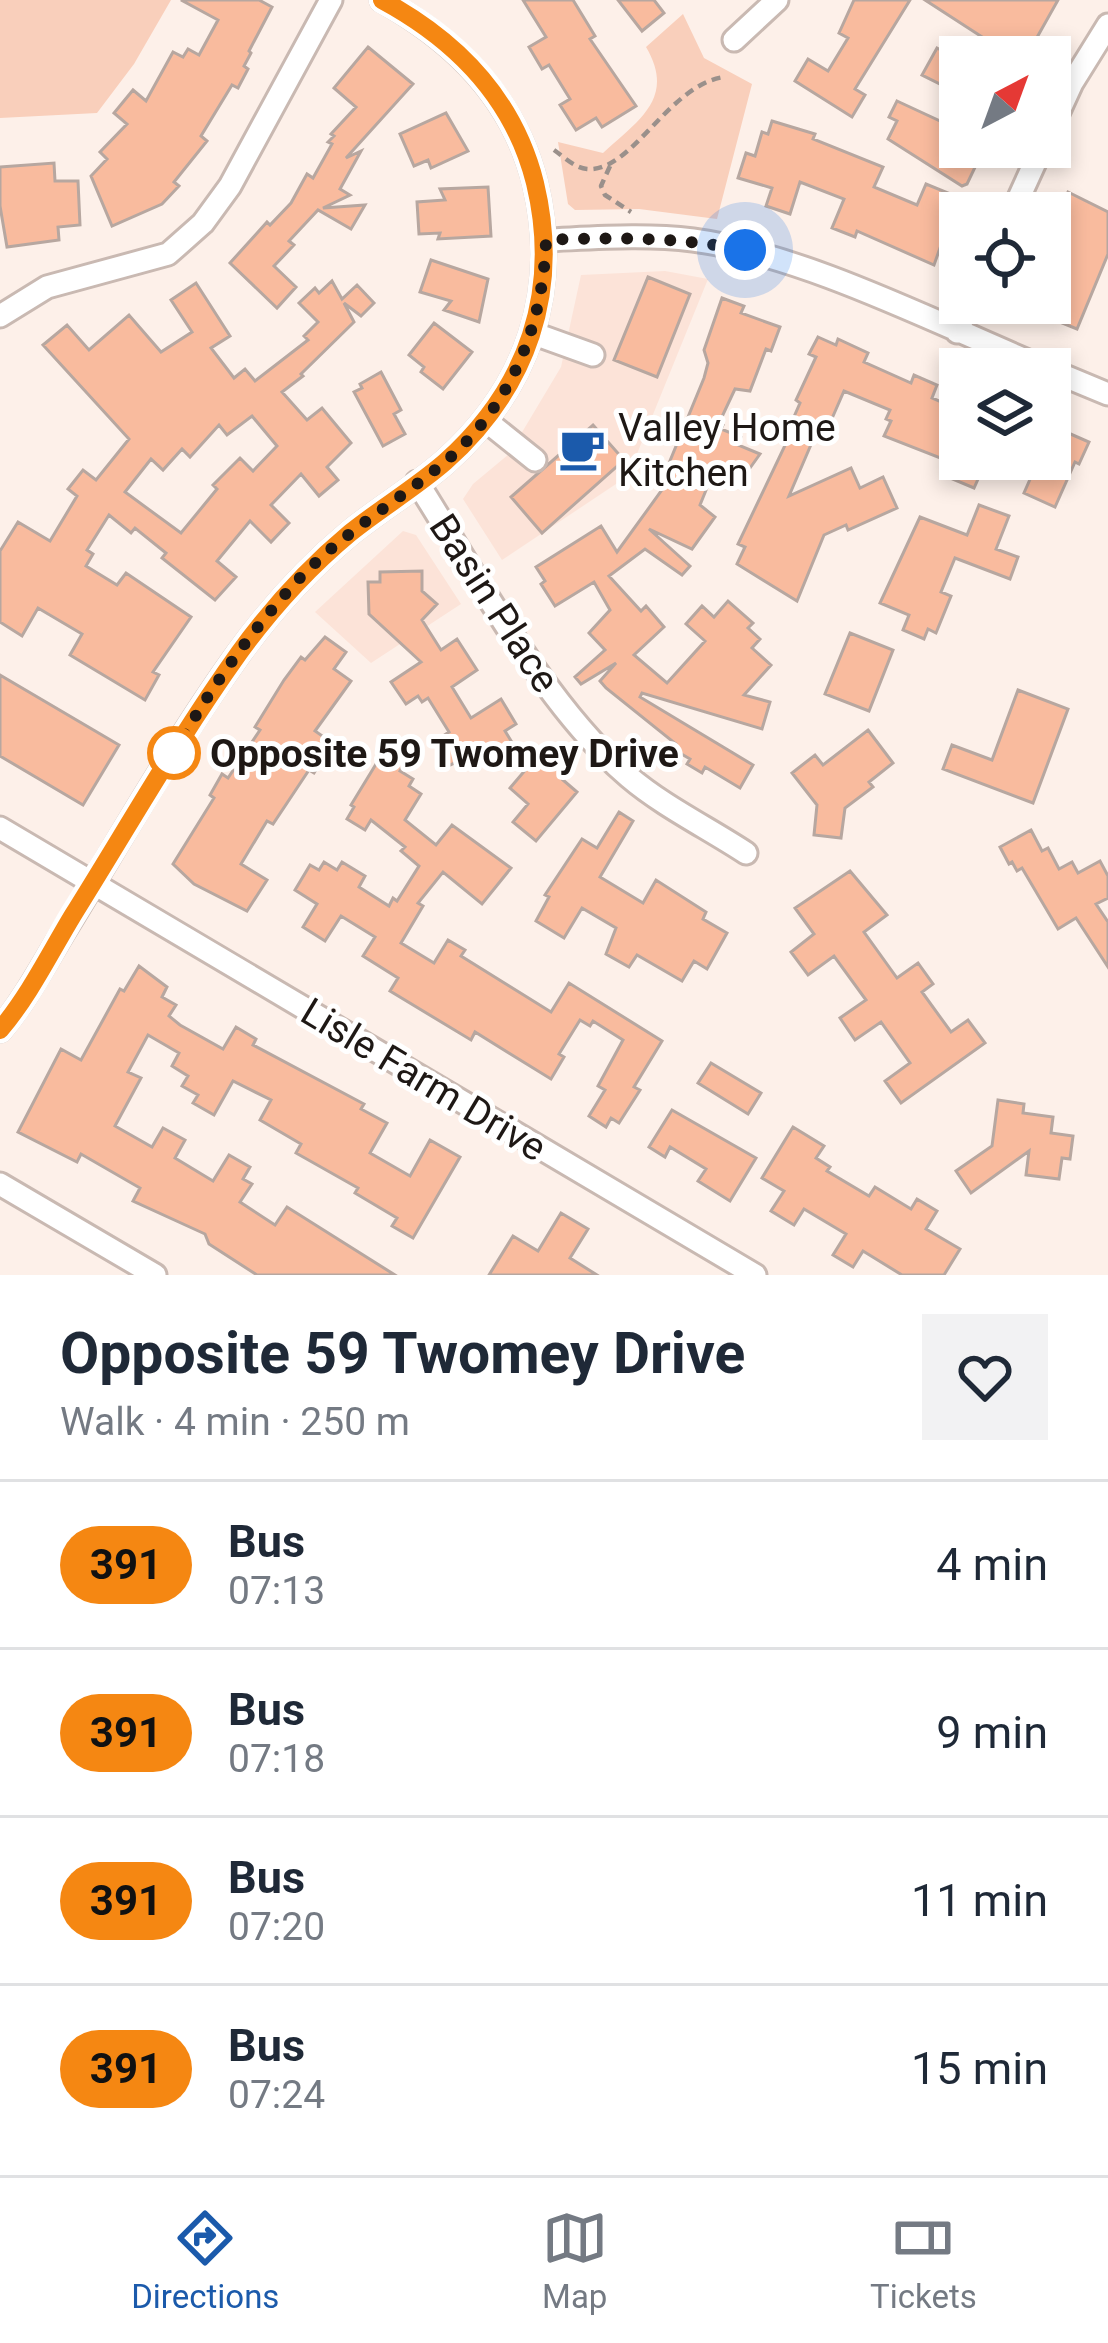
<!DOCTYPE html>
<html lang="en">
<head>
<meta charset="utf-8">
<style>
	body { margin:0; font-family:Roboto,sans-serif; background:#f2f2f3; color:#1f2937; height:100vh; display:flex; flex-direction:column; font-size:45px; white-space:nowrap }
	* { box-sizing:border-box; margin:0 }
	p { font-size:39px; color:#747a83 }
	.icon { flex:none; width:66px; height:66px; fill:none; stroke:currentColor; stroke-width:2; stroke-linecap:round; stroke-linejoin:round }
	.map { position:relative; height:1275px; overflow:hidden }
	.side { display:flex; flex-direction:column; background:#fff; flex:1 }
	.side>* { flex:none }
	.badge { padding:0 24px; border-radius:39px; font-size:42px; line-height:78px }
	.needle { width:78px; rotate:41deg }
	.buttons { position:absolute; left:939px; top:36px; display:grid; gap:24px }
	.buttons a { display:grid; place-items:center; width:132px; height:132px; border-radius:0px; background:#fff; box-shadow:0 6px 18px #0003; font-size:60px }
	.you { position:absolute; width:60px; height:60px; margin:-30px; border:9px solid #fff; border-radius:50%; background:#1a73e8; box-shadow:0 0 0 18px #1a73e833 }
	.map>.badge { position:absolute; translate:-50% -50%; box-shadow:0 0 0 6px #fff }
	.round { display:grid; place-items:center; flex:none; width:126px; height:126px; border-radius:0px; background:#f2f2f3 }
	.overview { display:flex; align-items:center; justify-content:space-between; height:204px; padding:0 60px }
	h1 { font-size:57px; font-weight:700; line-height:90px }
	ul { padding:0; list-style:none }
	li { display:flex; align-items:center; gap:36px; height:168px; padding:0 60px; border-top:3px solid #e0e1e3 }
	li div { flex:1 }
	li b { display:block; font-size:45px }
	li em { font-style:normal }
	li .badge { min-width:132px; font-weight:700; text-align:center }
	.dock { display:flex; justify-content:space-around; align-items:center; height:168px; border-top:3px solid #e0e1e3; background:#fff; font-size:33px; color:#747a83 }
	.dock a { display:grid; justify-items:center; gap:6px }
	.dock .active { color:#1b5aab }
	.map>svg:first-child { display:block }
	.built { fill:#fce3d8 }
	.green { fill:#f9cfbb }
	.building { fill:#f9bb9e; stroke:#b7a7a0; stroke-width:3; fill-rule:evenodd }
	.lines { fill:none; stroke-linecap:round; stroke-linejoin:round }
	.minor-casing { stroke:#c9b9b2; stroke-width:27 }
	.path { stroke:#9a908b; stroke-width:4.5; stroke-dasharray:9 6; stroke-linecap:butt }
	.minor { stroke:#fff; stroke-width:21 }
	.line-casing { stroke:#fff; stroke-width:27 }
	.line { stroke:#f58712; stroke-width:18 }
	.walk { stroke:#1e1815; stroke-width:12; stroke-dasharray:0 21.6 }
	.stop-dot { fill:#fff; stroke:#f58712; stroke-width:6 }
	.labels { text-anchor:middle; stroke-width:10; stroke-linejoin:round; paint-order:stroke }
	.poi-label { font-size:39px; fill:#1e1815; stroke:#fff; text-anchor:start }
	.street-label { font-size:39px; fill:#1e1815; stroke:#fff }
	.stop-label { font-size:39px; font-weight:bold; fill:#1e1815; stroke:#fff; text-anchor:start }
</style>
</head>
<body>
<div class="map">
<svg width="1108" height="1275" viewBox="0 0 1108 1275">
	<rect width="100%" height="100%" fill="#fdf0e9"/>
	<path class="built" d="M665 271 708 279 628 476 502 560 463 499 473 484 509 454 561 367 581 275Z
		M403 531 416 535 461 604 371 663 315 612Z"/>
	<path class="green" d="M0 0H171L134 64 97 113 0 118Z
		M683 14 704 58 752 84 717 219 639 209 575 210 568 204 558 142 603 153C639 120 676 98 646 47Z"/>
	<path class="building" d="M181 0H259L272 7 249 51 251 53 244 66 248 69 238 88 232 85 201 136 207 141 174 182 179 186 162 204 112 226 91 176 107 159 100 152 127 124 114 113 133 90 146 101 173 52 183 57 188 49 199 55 218 20Z
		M523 0H573L595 36 590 39 636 106 602 127 596 118 576 130 560 105 570 99 549 65 542 69 529 47 546 37Z
		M618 0H654L664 13 642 31Z
		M854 0H910L855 89 865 95 852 117 795 81 808 59 828 71 848 38 839 33Z
		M925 0H1058L1026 57H1013Z
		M368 47 413 84 346 158 361 151 340 189 350 195 323 208 365 205 351 229 318 210 289 241 294 245 274 266 296 287 277 308 230 263 267 222 270 225 291 203 307 174 313 178 332 144 328 142 334 136 331 134 356 107 334 88Z
		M937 48 960 60V94L922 75Z
		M897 101 955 128 946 146 978 161 967 184 962 186 888 139 897 121 889 117Z
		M446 113 468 151 431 168 428 160 414 166 400 134Z
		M772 121 815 134 813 139 883 167 874 187 917 205 926 184 958 197 934 265 857 231 855 237 832 228 844 199 800 182 790 214 766 206 772 188 738 178 746 153 755 156 762 132 768 134Z
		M54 163 55 181H78L80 225 58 227 59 240 7 247 0 206V167Z
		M488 187 491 236 438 239 440 233 419 234 417 202 445 200 440 189Z
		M1068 192 1108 212V254L1077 329 1057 321 1061 312 1046 306 1050 303V267L1069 222 1057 217Z
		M431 260 488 279 479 322 444 310 451 301 420 292Z
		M648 277 690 294 657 377 614 360Z
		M332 281 342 299 357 285 374 303 361 316 344 303 354 322 301 374 303 376 282 392 307 420 322 408 351 443 327 467 338 480 319 496 301 474 271 505 289 523 271 542 250 521 217 561 236 577 215 600 162 558 166 553 135 528 131 533 109 515 87 550 93 554 86 566 117 585 126 573 191 617 153 672 159 675 145 700 70 655 82 634 38 608 22 636 0 622V551L18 522 50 541 77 496 68 489 83 470 96 480 129 439 43 345 67 325 89 350 129 315 161 352 192 332 171 300 196 283 230 336 211 348 234 378 245 369 255 381 308 340 304 336 318 322 299 303 315 288 319 293ZM252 416 277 446 253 471 240 458 213 485 217 489 181 533 125 492 151 459 163 470 182 449 190 457 219 425 227 435Z
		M722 298 744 306 741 313 780 327 771 351 766 349 750 391 735 389 719 423 723 425 721 429 741 437 738 445 760 454 745 475 717 463 700 505 715 517 692 549 649 529 690 566 682 575 645 549 609 576 641 611 646 606 664 627 634 655 667 683 705 641 686 624 702 606 714 617 728 601 753 623 748 628 760 639 752 648 771 665 744 695 770 702 762 729 642 693 640 697 753 765 740 788 705 767 702 773 687 764 690 759 673 749 676 744 606 688 600 681 616 663 581 684 575 677 605 650 589 633 610 610 594 582 555 606 541 584 545 581 536 567 601 526 617 552 672 476 665 473 704 378 708 363 704 350Z
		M434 323 472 352 443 389 421 372 424 367 409 355Z
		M818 337 836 345 838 339 868 353 864 362 911 383 914 375 937 385 932 398 960 410V459H987L974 488 950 478 956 464 884 436 891 421 886 419 890 410 844 391 830 423 822 419 789 496 851 468 860 488 883 477 897 508 848 530 846 525 824 535 797 601 737 564 745 547 738 544 789 437 786 435 800 403 796 400 816 357 809 354Z
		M381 372 401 410 394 414 405 434 383 446 354 392 362 388 360 384Z
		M593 425 624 460 542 533 511 497Z
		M1066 432 1089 442 1079 464 1075 462 1055 507 1024 493 1039 459H1050V434L1063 439Z
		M979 505 1009 516 996 549 1018 557 1010 579 955 558 941 592 951 596 936 633 928 629 924 639 903 630 909 615 880 603 920 517 967 535Z
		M422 571V591L437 604 422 620 441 650 457 639 477 670 452 687 471 718 501 699 516 724 505 731 513 744 480 764 474 754 448 766 440 753 450 747 443 736 449 732 428 698 422 702 418 696 406 704 391 682 421 662 369 614 368 582H380V572Z
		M850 633 893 650 869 711 825 694Z
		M325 637 346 652 334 669 351 681 315 731 331 742 324 757 314 773 309 770 273 824 267 821 241 864 267 880 247 911 194 884 173 864 214 798 210 795 222 774 228 778 260 730 255 727 284 680 301 657 305 660Z
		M0 675 119 745 83 805 0 756Z
		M1018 690 1068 709 1033 803 943 769 952 745 992 760Z
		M868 730 893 763 869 782 873 787 845 808 841 838 814 835 817 805 792 773 815 755 823 765Z
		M384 751 404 764 400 771 413 779 409 786 421 794 405 820 436 845 452 825 511 868 482 904 443 872 418 903 423 906 401 943 434 963 448 940 465 950 461 956 551 1012 569 983 662 1041 634 1087 640 1090 619 1123 611 1118 606 1127 589 1116 605 1090 598 1086 623 1040 593 1021 590 1026 580 1020 559 1054 564 1057 551 1079 475 1032 471 1040 390 991 398 978 363 956 375 937 341 916 325 941 303 927 317 904 295 890 310 865 319 870 324 862 337 870 342 862 365 876 359 887 389 906 393 898 397 901 419 866 401 851 405 847 371 820 365 830 347 819 354 807 351 805Z
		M539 754 548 762 552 759 569 773 563 780 577 792 536 841 513 822 528 804 510 788Z
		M619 812 633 821 600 877 643 903 656 880 706 912 703 919 727 933 707 969 694 961 682 981 637 955 629 967 606 954 616 928 582 908 564 938 536 921 549 897 545 895 582 839 597 848Z
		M1031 830 1042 851 1048 848 1059 869 1072 862 1078 873 1100 861 1108 876V898L1096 904 1108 922V967L1076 918 1058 929 1022 868 1017 871 1012 862 1009 864 1000 847Z
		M850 871 887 915 864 932 897 978 918 963 933 984 922 992 951 1032 968 1020 985 1043 901 1103 885 1081 910 1063 881 1022 855 1040 840 1018 866 1000 834 956 808 975 791 952 814 934 795 908Z
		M139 966 167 987 162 997 176 1005 169 1016 180 1025 223 1049 236 1027 256 1039 253 1045 364 1104 361 1109 387 1123 370 1153 410 1176 430 1140 460 1157 413 1238 392 1226 397 1218 355 1193 358 1188 296 1153 301 1144 260 1120 271 1100 233 1081 214 1115 193 1103 198 1095 182 1086 188 1076 172 1066 179 1053 148 1035 128 1072 141 1078 115 1126 152 1147 163 1128 185 1140 175 1158 213 1181 229 1155 250 1167 243 1179 252 1184 240 1202 275 1225 287 1207 395 1275H257L209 1244 205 1234 133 1201 140 1188 81 1154 77 1162 18 1132 61 1049 81 1060 120 989 124 991Z
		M711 1063 761 1093 748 1114 698 1083Z
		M998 1100 1024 1104 1023 1113 1053 1117 1051 1133 1073 1136 1070 1159 1062 1158 1059 1179 1026 1175 1029 1151 971 1193 956 1171 992 1146Z
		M672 1110 756 1158 730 1201 698 1181 706 1169 670 1147 665 1157 649 1147Z
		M793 1127 824 1146 816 1158 830 1167 827 1171 869 1196 875 1187 911 1209 917 1199 937 1211 926 1229 960 1249 944 1275H902L863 1251 853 1267 833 1255 846 1234 804 1209 794 1225 771 1211 784 1191 762 1178Z
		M561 1213 588 1229 570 1258 597 1275H489L513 1236 538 1251Z"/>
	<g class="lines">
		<g class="minor-casing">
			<path id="minor" d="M734 40 777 0
				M1050 131 1072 83 1108 25
				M1012 213 1042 147
				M546 240C595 238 644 234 693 240 806 255 940 325 1047 369
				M0 316 47 287 168 254 203 223 230 186 331 0
				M957 332 970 303
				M532 333 593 355
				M1050 370 1108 394
				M485 420 535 460
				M417 482C477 576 545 706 629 777 663 806 708 828 746 853
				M0 828 755 1275
				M0 1030C27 998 47 958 69 923 124 833 177 739 239 653 271 609 308 568 350 533 381 508 415 488 445 462 528 388 561 291 535 183 514 99 456 41 382 0
				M0 1184 155 1275"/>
		</g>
		<path class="path" d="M554 150C564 157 575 168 587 169 632 173 668 85 724 77
			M610 166 601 186 605 195 631 212"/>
		<use href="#minor" class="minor"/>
	</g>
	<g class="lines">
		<g class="line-casing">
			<path id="line" d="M0 1030C29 996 50 953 73 915 128 827 179 737 239 653 271 609 308 568 350 533 381 508 415 488 445 462 528 388 561 291 535 183 514 99 456 40 382 0"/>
		</g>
		<use href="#line" class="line"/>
		<path class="walk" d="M174 753C207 693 250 632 297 581 339 536 393 504 440 466 510 409 543 328 546 240 614 237 677 237 745 250"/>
	</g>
	<defs>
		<g id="cafe-bare" transform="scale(3.6)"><path d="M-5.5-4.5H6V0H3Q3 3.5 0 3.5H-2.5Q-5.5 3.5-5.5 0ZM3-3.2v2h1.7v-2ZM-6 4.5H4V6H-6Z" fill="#1b5aab" stroke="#fff" stroke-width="2.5" paint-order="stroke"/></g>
	</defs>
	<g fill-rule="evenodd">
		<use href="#cafe-bare" x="582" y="449"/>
	</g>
	<circle class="stop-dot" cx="174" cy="753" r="24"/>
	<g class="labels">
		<g class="poi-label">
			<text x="618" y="441">Valley Home<tspan x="618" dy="45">Kitchen</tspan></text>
		</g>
		<g class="street-label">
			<text transform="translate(495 603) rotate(57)" y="14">Basin Place</text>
			<text transform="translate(424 1079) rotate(31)" y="14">Lisle Farm Drive</text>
		</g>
		<g class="stop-label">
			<text x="210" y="767">Opposite 59 Twomey Drive</text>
		</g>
	</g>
</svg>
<div class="buttons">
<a><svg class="needle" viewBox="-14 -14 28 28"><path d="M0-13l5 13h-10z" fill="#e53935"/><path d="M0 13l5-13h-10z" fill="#747a83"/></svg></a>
<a><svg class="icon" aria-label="locate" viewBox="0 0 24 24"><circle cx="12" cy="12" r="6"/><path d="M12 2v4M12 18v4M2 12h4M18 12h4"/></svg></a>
<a><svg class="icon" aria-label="layers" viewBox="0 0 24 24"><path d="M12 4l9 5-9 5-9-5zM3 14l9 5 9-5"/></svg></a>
</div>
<div class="you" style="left:745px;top:250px"></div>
</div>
<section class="side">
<div class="overview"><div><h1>Opposite 59 Twomey Drive</h1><p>Walk · 4 min · 250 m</p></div><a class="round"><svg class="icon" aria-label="heart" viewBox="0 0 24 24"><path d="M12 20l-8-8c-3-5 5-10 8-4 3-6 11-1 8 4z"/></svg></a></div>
<ul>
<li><span class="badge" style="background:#f58712;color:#111">391</span><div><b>Bus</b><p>07:13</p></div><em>4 min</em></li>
<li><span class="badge" style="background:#f58712;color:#111">391</span><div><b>Bus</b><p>07:18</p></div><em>9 min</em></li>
<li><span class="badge" style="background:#f58712;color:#111">391</span><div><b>Bus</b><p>07:20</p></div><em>11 min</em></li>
<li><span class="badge" style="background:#f58712;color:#111">391</span><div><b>Bus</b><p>07:24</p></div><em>15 min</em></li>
</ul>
</section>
<nav class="dock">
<a class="active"><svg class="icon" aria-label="directions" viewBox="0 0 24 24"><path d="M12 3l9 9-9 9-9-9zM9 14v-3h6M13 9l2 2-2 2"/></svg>Directions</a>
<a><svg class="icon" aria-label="map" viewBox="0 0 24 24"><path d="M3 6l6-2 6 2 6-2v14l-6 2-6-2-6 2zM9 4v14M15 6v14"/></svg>Map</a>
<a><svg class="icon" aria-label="tickets" viewBox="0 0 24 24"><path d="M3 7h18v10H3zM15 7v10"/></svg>Tickets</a>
</nav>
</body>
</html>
